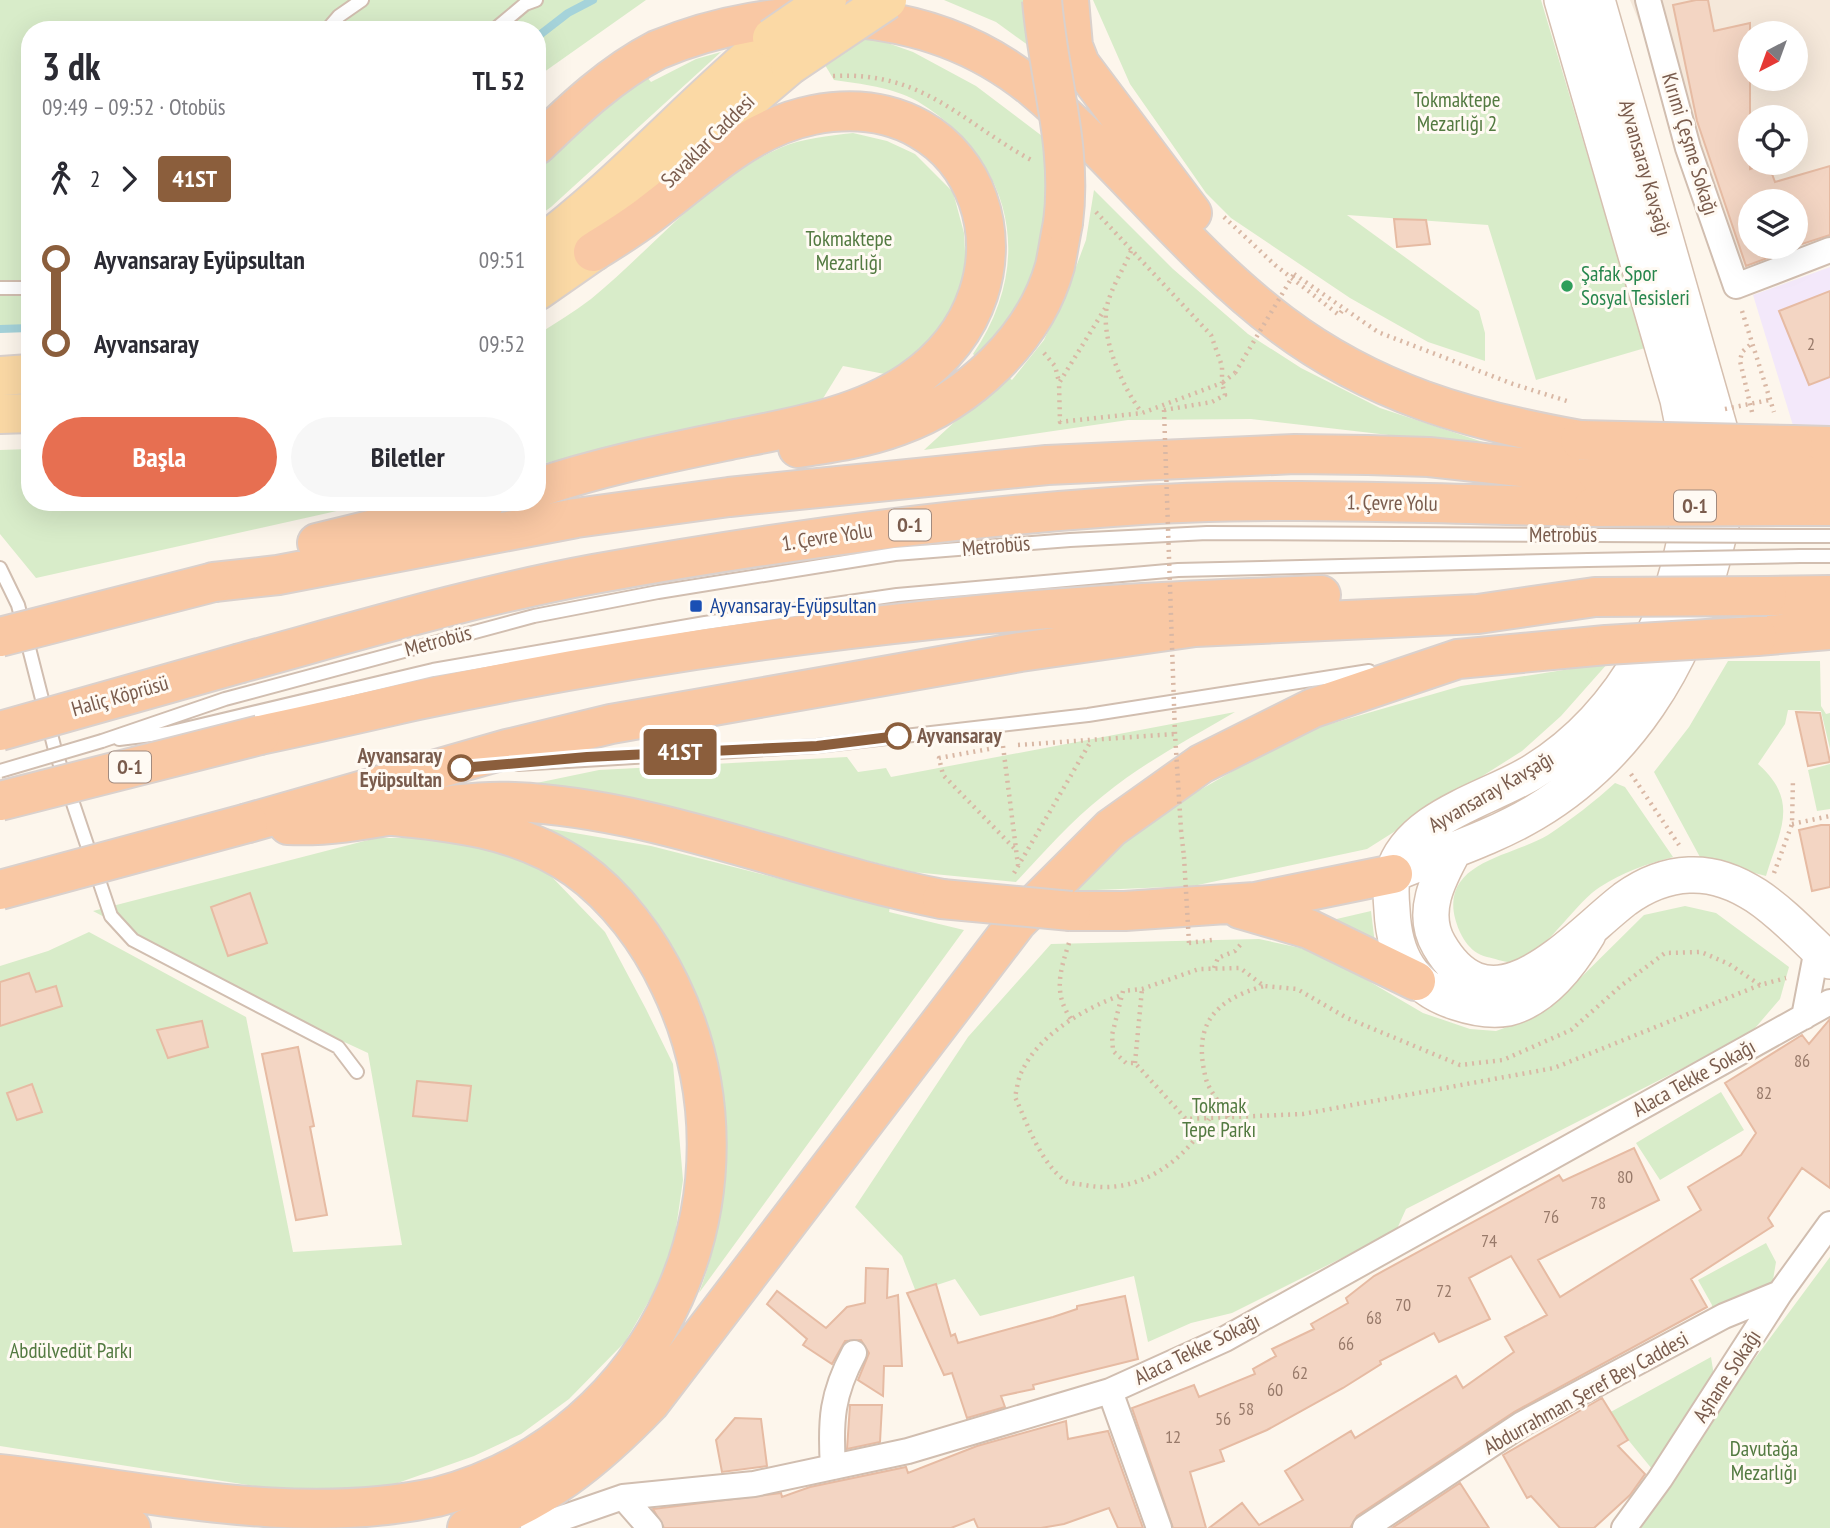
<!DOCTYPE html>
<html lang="tr">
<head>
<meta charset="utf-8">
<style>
	body { margin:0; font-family:"PT Sans Narrow",sans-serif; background:#f7f7f7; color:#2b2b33; height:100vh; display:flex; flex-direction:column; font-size:26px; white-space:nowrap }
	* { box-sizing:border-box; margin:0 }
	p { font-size:23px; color:#7c7c81 }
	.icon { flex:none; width:38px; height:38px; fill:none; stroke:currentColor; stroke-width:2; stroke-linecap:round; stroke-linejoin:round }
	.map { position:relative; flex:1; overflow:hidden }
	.side { position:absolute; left:21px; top:21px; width:525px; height:490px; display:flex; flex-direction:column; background:#fff; border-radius:28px; box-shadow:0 7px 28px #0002 }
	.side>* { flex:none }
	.badge { padding:0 14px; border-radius:5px; font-size:24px; line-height:46px }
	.needle { width:46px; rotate:221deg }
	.tools { position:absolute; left:1738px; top:21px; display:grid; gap:14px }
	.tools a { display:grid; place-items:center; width:70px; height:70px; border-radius:50%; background:#fff; box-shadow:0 7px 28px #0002; font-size:35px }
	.map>.badge { position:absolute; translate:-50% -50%; box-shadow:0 0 0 4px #fff }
	.legs { display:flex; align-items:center; gap:10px; height:77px; padding:0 21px; font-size:23px }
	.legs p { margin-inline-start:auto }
	.summary { display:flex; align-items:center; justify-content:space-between; height:119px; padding:0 21px }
	h1 { font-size:38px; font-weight:600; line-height:52px }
	.action { display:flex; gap:14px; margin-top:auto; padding:14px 21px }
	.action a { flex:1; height:80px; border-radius:42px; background:#e76f51; color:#fff; font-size:28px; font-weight:600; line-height:80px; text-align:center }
	.action a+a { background:#f7f7f7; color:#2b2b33 }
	ul { padding:0 21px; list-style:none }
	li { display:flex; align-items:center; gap:24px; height:84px; font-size:26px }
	li i { display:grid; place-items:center; width:10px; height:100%; margin:0 9px; background:currentColor }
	li i::after { content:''; width:18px; height:18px; margin:-9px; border:5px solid; border-radius:50%; background:#fff }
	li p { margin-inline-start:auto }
	li:first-child i { background:linear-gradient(#0000 50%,currentColor 0) }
	li:last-child i { background:linear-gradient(currentColor 50%,#0000 0) }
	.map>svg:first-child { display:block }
	.residential { fill:#f5e8da; fill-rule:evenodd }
	.education { fill:#f3e8fa }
	.green { fill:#d8ecc9 }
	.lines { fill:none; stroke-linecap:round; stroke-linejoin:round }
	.stream { stroke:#a5d3da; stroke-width:8 }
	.building { fill:#f3d5c3; stroke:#e6bba3; stroke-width:2 }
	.service-casing { stroke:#d1beb0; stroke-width:16 }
	.minor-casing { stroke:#d1beb0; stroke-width:28 }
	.secondary-casing { stroke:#d6c0b0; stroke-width:38 }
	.primary-casing { stroke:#dad1cd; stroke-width:42 }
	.trunk-casing { stroke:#dad1cd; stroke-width:42 }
	.path { stroke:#d9b8a5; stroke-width:4.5; stroke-dasharray:2 5; stroke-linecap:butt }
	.service { stroke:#fff; stroke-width:12 }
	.minor { stroke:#fff; stroke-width:24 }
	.secondary { stroke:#fff; stroke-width:35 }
	.primary { stroke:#fbd9a5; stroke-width:38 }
	.trunk { stroke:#f9c8a4; stroke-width:38 }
	.service-bridge-casing { stroke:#d1beb0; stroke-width:16; stroke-linecap:butt }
	.primary-bridge-casing { stroke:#dad1cd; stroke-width:42; stroke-linecap:butt }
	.trunk-bridge-casing { stroke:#dad1cd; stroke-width:42; stroke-linecap:butt }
	.path-bridge { stroke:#d9b8a5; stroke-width:4.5; stroke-dasharray:2 5; stroke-linecap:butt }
	.service-bridge { stroke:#fff; stroke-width:12 }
	.primary-bridge { stroke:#fbd9a5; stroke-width:38 }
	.trunk-bridge { stroke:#f9c8a4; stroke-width:38 }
	.line-1-casing { stroke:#fff; stroke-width:16 }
	.line-1 { stroke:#8b5e3c; stroke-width:10 }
	.leisure-dot { fill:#2e9e5b; stroke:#fffaf3; stroke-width:2.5 }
	.transit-dot { fill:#1a4fb4; stroke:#fffaf3; stroke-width:2.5 }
	.stop-1-dot { fill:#fff; stroke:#8b5e3c; stroke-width:3.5 }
	.labels { text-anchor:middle; stroke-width:6; stroke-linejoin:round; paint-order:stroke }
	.number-label { font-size:18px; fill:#987a6a }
	.shield { fill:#fffaf3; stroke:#a28b7f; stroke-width:2 }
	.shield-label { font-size:19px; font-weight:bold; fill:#7a5c4d }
	.park-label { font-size:21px; fill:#537a41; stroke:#fffaf3 }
	.street-label { font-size:21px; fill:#7a5c4d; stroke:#fffaf3 }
	.leisure-label { font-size:21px; fill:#27864d; stroke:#fffaf3; text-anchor:start }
	.transit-label { font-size:21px; fill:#164399; stroke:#fffaf3; text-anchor:start }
	.stop-label { font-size:21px; font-weight:bold; fill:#7a5c4d; stroke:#fffaf3; text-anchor:start }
</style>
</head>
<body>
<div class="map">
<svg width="1830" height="1528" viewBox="0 0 1830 1528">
	<rect width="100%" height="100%" fill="#fdf6ec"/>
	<path class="residential" d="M1630 0H1830V262L1751 289ZM1750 33H1796V79H1750ZM1750 117H1796V163H1750ZM1750 201H1796V247H1750Z"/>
	<path class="education" d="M1830 267V432H1795L1753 295Z"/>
	<path class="green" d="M0 0H646L537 77V30H30V329L0 330Z
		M944 0H1026L1032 48 996 22Z
		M1093 0H1541L1645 348 1536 380 1488 225 1347 215 1479 311 1485 333V361L1428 342 1350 298 1231 218 1206 193 1130 84Z
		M868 36 913 52 976 86 1046 139 1051 161 1045 243 1036 269 1006 327 977 358 973 354C1036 262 1013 159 917 101 892 87 861 84 834 80L825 65Z
		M721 52 551 207 537 217V171L593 116 647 77 651 82 696 59Z
		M853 133 887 141 915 154 953 192 964 233 966 269 953 319 890 375 843 366 822 400 537 465V335C555 323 574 312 591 299 652 249 706 180 780 148 803 138 828 136 853 133Z
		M1094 190 1173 269 1248 334 1301 368 1380 408 1501 448 1251 419 1128 420 924 450 1006 375 1012 380 1044 340 1073 275 1086 240Z
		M30 449V502H377L36 578 0 534V450Z
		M1728 661H1820L1821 706 1826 714 1830 713V749L1821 711 1788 710 1785 724 1758 764C1800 801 1780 830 1766 876L1701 859 1654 772 1689 727Z
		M1608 663 1561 716 1522 751 1367 849 1193 886 1072 891 1139 825 1299 733 1461 686Z
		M1235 712C1191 738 1144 762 1104 795 1071 821 1044 852 1016 882L913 872 735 828 522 786 599 770 847 757 858 772 886 768 891 777Z
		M1830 764V809L1817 811 1808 770Z
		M1615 783 1625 787 1673 857C1647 864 1623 872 1600 887 1574 903 1542 959 1513 962 1505 963 1494 958 1487 957 1469 953 1459 934 1455 918 1441 861 1514 856 1548 835 1572 819 1594 802 1615 783Z
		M545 828 651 846 890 907 889 912 964 930 699 1293C740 1185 731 1068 680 965 668 940 654 913 634 894 608 868 577 847 545 828Z
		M376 838H471L549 874 605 932 646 1009 673 1064 683 1180 671 1263 625 1342 569 1399 521 1434 474 1456 378 1490 293 1492 0 1446V966L48 951 89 932 246 1017 293 1252 402 1245 368 1053 312 1027 93 911Z
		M1685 906 1716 913 1789 967 1780 999 1750 1034 1406 1209 1396 1231 1232 1313 1191 1323 1148 1342 1134 1276 980 1316 955 1279 916 1292 902 1256 855 1207 968 1037 1051 944 1259 939 1319 952 1423 1013 1470 1029 1496 1031 1532 1018 1550 1008 1644 915Z
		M1371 911 1375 944 1328 921Z
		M1721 1092 1744 1130 1660 1180 1636 1143Z
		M1766 1243 1776 1262 1771 1292 1711 1315 1712 1305 1698 1280Z
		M1830 1257V1528H1641L1739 1380Z
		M1711 1357 1714 1376 1652 1469 1607 1414Z"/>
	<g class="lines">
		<path class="stream" d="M537 37 568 13 593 0
			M0 329 30 328"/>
	</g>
	<path class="building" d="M1696 0H1708L1714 31 1750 23V169L1768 163 1775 182 1830 166V235L1796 246V201H1750V247H1797L1746 266 1697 121 1673 5Z
		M1394 219 1426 220 1430 244 1397 247Z
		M1830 291V377L1809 385 1779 311Z
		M1796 712 1820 713 1830 762 1808 766Z
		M1821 825H1830V887L1812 891 1799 830Z
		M250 893 267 943 228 956 211 907Z
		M29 973 36 992 56 986 62 1006 0 1026V982Z
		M1830 1019V1188L1802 1168 1768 1218 1773 1226 1691 1279 1707 1307 1514 1412 1357 1516 1350 1528H1209L1242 1503 1259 1525 1303 1500 1285 1471 1351 1431 1355 1438 1456 1376 1463 1388 1514 1352 1505 1337 1547 1315 1511 1256 1469 1278 1490 1319 1439 1342 1434 1333 1380 1361 1381 1364 1343 1388 1267 1430 1220 1450 1224 1461 1190 1472 1206 1528H1173L1132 1408 1194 1385 1199 1397 1255 1374 1253 1369 1276 1356 1272 1349 1314 1329 1311 1324 1348 1303 1346 1298 1374 1276 1559 1175 1563 1181 1634 1148 1659 1200 1538 1260 1560 1297 1701 1210 1688 1187 1741 1155 1756 1133 1725 1083 1802 1035 1809 1044Z
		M202 1021 208 1047 168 1058 157 1030Z
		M298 1047 314 1126 310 1127 327 1215 296 1220 262 1054Z
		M417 1081 471 1086 467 1121 413 1116Z
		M32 1084 42 1112 17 1120 7 1093Z
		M866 1268 888 1269 887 1298 898 1295 902 1366H884L883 1396 858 1380 869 1353 861 1340 845 1341 832 1364 803 1345 807 1339 767 1304 777 1291 826 1328 847 1307 865 1303Z
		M936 1284 951 1336 955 1334 958 1343 1053 1317 1077 1309V1306L1125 1296 1138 1359 1033 1385 1034 1389 1001 1396 1005 1407 967 1418 952 1373 944 1375 907 1293Z
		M1602 1398 1628 1440 1618 1446 1645 1474 1630 1495 1594 1528H1560L1531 1496 1527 1498 1503 1455Z
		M850 1405H882L880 1442 847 1449Z
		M735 1418 761 1419 767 1466 722 1472 716 1440Z
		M1066 1421 1068 1439 1108 1431 1143 1528H1118L1109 1508 1064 1524 1041 1528H978L974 1519 951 1528H664L653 1509 781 1493 782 1497 810 1487 906 1467 908 1473 977 1446Z
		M1460 1483 1489 1528H1392Z"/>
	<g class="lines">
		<g class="service-casing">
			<path id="service" d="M327 30 339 16 362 0
				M494 30 525 4 536 0
				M0 288H30
				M1795 536H1830
				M1800 556H1830
				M0 568 18 605 55 750 111 916 133 940 338 1047 357 1072
				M119 739 168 733 433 670 705 623 897 595 1178 570 1588 560
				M102 741 225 699 534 616 658 592 895 554 1070 540 1207 533 1597 535
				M518 764 817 746 1088 715 1369 671"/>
		</g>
		<g class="minor-casing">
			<path id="minor" d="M1648 0 1688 148 1736 286 1830 250
				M1804 1017 1817 949
				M1110 1391 1159 1528
				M833 1467C830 1420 832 1394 854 1353
				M623 1497 650 1528
				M533 1528 623 1497 754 1484 908 1451 1110 1391 1225 1339 1830 1002
				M1365 1528 1522 1424 1724 1316 1780 1293
				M1624 1528 1660 1479 1780 1293 1830 1224"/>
		</g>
		<g class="secondary-casing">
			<path id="secondary" d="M1562 0 1678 400C1684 431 1692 462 1690 494 1685 603 1625 716 1531 773 1486 800 1409 817 1393 873 1390 884 1391 899 1392 910 1394 955 1411 988 1456 1002 1471 1007 1492 1011 1508 1008 1544 999 1570 964 1588 934
				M1454 850C1438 879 1420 913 1439 945 1493 1038 1574 938 1625 899 1643 886 1666 876 1689 875 1748 872 1791 925 1830 961
				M1393 874C1440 854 1490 839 1534 813 1628 757 1685 665 1712 561 1719 535 1726 509 1726 483 1725 465 1722 447 1720 430L1597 0"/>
		</g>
		<g class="primary-casing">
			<path id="primary" d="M537 248C621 185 691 105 772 38
				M537 291 593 252 744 104 790 65
				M0 376 30 374
				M0 414 30 413"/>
		</g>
		<g class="trunk-casing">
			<path id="trunk" d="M1069 0 1073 46 1080 64 1192 213
				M537 145C573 110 612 73 657 50 777 0 926 1 1032 87 1120 160 1189 255 1281 324 1373 393 1468 420 1580 440
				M1793 445 1830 446
				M798 448C832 443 866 438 898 426 968 401 1035 339 1055 266 1058 252 1060 237 1063 223
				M1803 474 1830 475
				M537 488C602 466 668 453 735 439 795 427 860 416 911 381 1050 285 983 82 813 115 748 128 702 175 650 214 632 228 612 240 593 252
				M1797 506H1830
				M317 543 485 502
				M214 582 278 575 576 518 729 497 1047 465 1295 454 1368 455 1429 457 1530 468 1595 471
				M1767 596 1830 595
				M1757 636 1830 630
				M241 663C358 631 475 596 594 574 766 543 939 519 1112 507 1272 495 1433 504 1593 507
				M260 735C313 724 365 712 418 700 589 664 765 637 939 619 1066 605 1194 600 1321 595
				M248 823 507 749 611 724 1020 652 1195 627 1478 614 1595 597
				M288 825C364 829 437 798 514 802 657 808 801 872 942 899
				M1240 909 1309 929 1416 981
				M1071 911H1125L1255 902 1393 874
				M0 1474C144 1490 293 1528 437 1497 660 1439 769 1190 670 985 649 941 617 897 576 868 519 828 450 821 383 815
				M0 1511 131 1528
				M467 1528C541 1504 596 1459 650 1403L1017 922 1111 828 1201 764 1313 708 1458 659 1606 645"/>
		</g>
		<path class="path" d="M833 76C924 71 961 122 1033 161
			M1096 212 1211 335 1222 366V383L1142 413 1060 422 1059 383 1106 307
			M1224 217 1275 265 1339 315 1344 308
			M1131 251C1124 268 1111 288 1107 306 1100 338 1123 388 1142 413
			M1294 274 1378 332 1513 384 1570 402
			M1742 311 1774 412
			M1044 353 1055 366 1059 382
			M1164 410 1212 402 1225 395 1222 383 1235 373
			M1752 412 1740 361 1742 352 1752 343
			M1018 745 1175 734
			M1003 746 1018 865
			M989 749 939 758 943 775 1014 848
			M1631 774 1679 845
			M1792 824 1830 816
			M1181 830 1184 857
			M1014 873 1091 741
			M1774 873 1792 824 1793 779
			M1069 943C1060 971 1053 993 1071 1019
			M1189 943 1212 940
			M1214 968 1218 958 1235 951 1242 943
			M1760 985 1729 964 1701 952 1665 953 1622 985 1571 1030 1503 1060 1460 1065 1347 1018 1297 989 1264 986 1240 968 1199 969 1142 989 1123 991 1112 1035 1113 1051 1126 1063H1135L1186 1119 1303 1114 1554 1068 1760 985 1786 978
			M1119 996C1083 1009 1039 1035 1022 1071 1018 1078 1017 1089 1015 1097 1028 1125 1039 1160 1064 1180 1070 1184 1078 1184 1085 1185 1137 1196 1184 1162 1209 1119
			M1135 1063 1142 989
			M1229 1117C1222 1105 1209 1091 1206 1079 1192 1025 1214 1000 1264 986"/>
		<use href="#service" class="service"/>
		<use href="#minor" class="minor"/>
		<use href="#secondary" class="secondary"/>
		<use href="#primary" class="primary"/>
		<use href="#trunk" class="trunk"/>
		<g class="service-bridge-casing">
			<path id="service-bridge" d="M1597 535 1795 536
				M1588 560 1800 556
				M0 771 102 741"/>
		</g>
		<g class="primary-bridge-casing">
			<path id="primary-bridge" d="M772 38 827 0
				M790 65 887 0"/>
		</g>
		<g class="trunk-bridge-casing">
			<path id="trunk-bridge" d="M1042 0C1048 76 1073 147 1063 223
				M1580 440 1793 445
				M1595 471 1803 474
				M1593 507 1797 506
				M1595 597 1767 596
				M0 637 214 582
				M1606 645 1757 636
				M0 731 241 663
				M0 801 260 735
				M0 890 248 823
				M942 899 1071 911"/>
		</g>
		<path class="path-bridge" d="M1235 373 1294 274
			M1725 409 1769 400
			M1164 410 1175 734 1181 830
			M1184 857 1189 943"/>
		<use href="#service-bridge" class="service-bridge"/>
		<use href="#primary-bridge" class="primary-bridge"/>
		<use href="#trunk-bridge" class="trunk-bridge"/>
	</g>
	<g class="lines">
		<g class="line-1-casing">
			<path id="line-1" d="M461 768 587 757 817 746 898 736"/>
		</g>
		<use href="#line-1" class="line-1"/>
	</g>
	<circle class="leisure-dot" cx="1567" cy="286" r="7"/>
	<rect class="transit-dot" x="689" y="599" width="14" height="14" rx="3.5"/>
	<g class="stop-1-dot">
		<circle cx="898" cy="736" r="12"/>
		<circle cx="461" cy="768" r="12"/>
	</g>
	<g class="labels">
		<g class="number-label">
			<text x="1811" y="350">2</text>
			<text x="1802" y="1067">86</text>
			<text x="1764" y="1099">82</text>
			<text x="1625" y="1183">80</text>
			<text x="1598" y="1209">78</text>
			<text x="1551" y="1223">76</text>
			<text x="1489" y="1247">74</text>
			<text x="1444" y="1297">72</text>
			<text x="1403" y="1311">70</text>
			<text x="1374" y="1324">68</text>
			<text x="1346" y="1350">66</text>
			<text x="1300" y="1379">62</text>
			<text x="1275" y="1396">60</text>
			<text x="1246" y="1415">58</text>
			<text x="1223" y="1425">56</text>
			<text x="1173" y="1443">12</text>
		</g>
		<g class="shield">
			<rect x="1674" y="490.5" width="42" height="31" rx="5"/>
			<rect x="889" y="509.5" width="42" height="31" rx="5"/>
			<rect x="109" y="751.5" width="42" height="31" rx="5"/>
		</g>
		<g class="shield-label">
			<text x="1695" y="513">O-1</text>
			<text x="910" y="532">O-1</text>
			<text x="130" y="774">O-1</text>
		</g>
		<g class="park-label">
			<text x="1457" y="107">Tokmaktepe<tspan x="1457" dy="24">Mezarlığı 2</tspan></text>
			<text x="849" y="246">Tokmaktepe<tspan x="849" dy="24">Mezarlığı</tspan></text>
			<text x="1219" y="1113">Tokmak<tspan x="1219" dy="24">Tepe Parkı</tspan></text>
			<text x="71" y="1358">Abdülvedüt Parkı</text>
			<text x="1764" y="1456">Davutağa<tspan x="1764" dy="24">Mezarlığı</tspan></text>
		</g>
		<g class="street-label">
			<text transform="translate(708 141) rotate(-45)" y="7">Savaklar Caddesi</text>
			<text transform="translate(1690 144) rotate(73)" y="7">Kırımi Çeşme Sokağı</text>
			<text transform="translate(1645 168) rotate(74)" y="7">Ayvansaray Kavşağı</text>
			<text transform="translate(1392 503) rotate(1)" y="7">1. Çevre Yolu</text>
			<text x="1563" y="542">Metrobüs</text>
			<text transform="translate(827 537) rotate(-9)" y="7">1. Çevre Yolu</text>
			<text transform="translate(996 546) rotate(-5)" y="7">Metrobüs</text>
			<text transform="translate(438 641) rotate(-15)" y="7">Metrobüs</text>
			<text transform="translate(120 696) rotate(-16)" y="7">Haliç Köprüsü</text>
			<text transform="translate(1491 792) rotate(-30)" y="7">Ayvansaray Kavşağı</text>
			<text transform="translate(1694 1078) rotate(-29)" y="7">Alaca Tekke Sokağı</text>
			<text transform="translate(1197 1349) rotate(-26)" y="7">Alaca Tekke Sokağı</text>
			<text transform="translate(1727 1376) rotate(-57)" y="7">Aşhane Sokağı</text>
			<text transform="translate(1586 1393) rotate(-29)" y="7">Abdurrahman Şeref Bey Caddesi</text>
		</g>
		<g class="leisure-label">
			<text x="1581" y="281">Şafak Spor<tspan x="1581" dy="24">Sosyal Tesisleri</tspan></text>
		</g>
		<g class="transit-label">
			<text x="710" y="613">Ayvansaray-Eyüpsultan</text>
		</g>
		<g class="stop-label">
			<text x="917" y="743">Ayvansaray</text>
			<text x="442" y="763" text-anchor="end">Ayvansaray<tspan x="442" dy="24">Eyüpsultan</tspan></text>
		</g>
	</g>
</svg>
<div class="tools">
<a><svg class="needle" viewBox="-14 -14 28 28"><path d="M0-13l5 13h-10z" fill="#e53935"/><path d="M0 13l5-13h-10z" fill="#7c7c81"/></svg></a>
<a><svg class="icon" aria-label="locate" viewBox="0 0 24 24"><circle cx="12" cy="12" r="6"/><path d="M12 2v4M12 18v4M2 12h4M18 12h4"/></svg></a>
<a><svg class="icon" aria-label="layers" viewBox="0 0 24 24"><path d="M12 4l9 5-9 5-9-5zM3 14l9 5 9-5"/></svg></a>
</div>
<b class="badge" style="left:680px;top:752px;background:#8b5e3c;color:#fff">41ST</b>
<section class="side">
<div class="summary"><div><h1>3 dk</h1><p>09:49 – 09:52 · Otobüs</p></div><b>TL 52</b></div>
<div class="legs"><svg class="icon" aria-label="walk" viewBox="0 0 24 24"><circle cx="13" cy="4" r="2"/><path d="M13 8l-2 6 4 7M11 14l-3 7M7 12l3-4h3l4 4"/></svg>2<svg class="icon" aria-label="forward" viewBox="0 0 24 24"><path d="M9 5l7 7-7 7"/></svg><b class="badge" style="background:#8b5e3c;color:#fff">41ST</b></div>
<ul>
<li><i style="color:#8b5e3c"></i><b>Ayvansaray Eyüpsultan</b><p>09:51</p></li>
<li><i style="color:#8b5e3c"></i><b>Ayvansaray</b><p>09:52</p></li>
</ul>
<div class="action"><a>Başla</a><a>Biletler</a></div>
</section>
</div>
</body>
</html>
